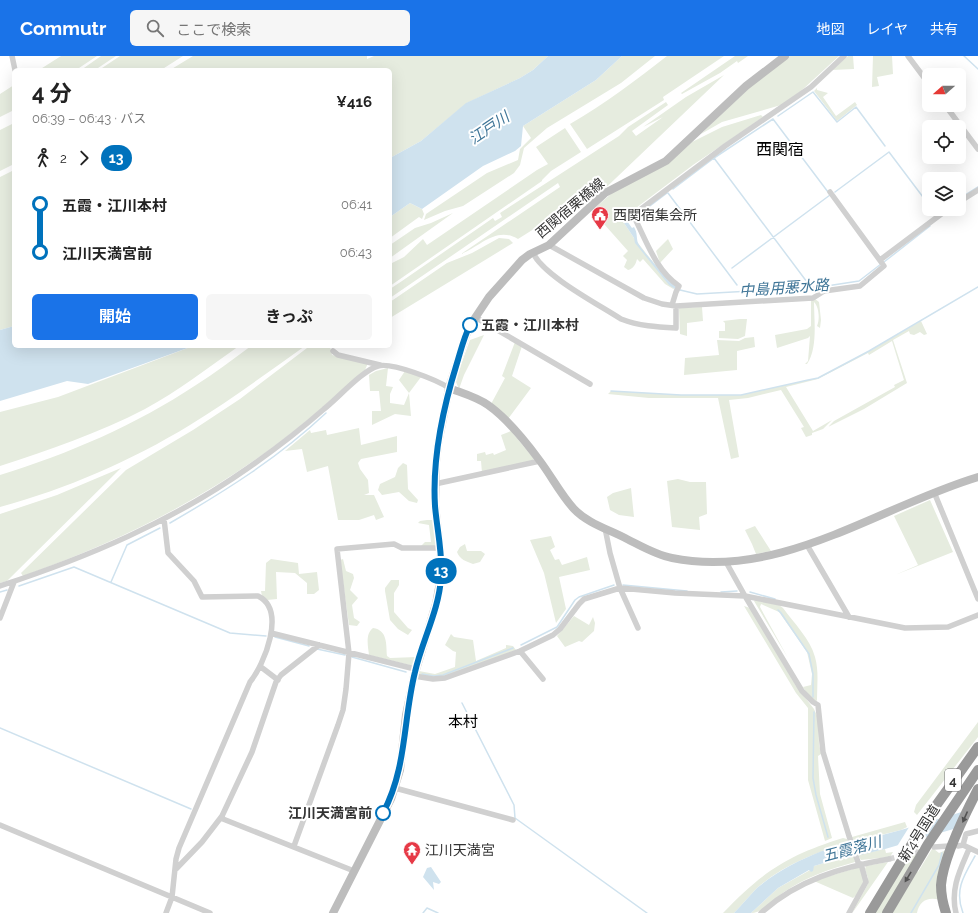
<!DOCTYPE html>
<html lang="ja">
<head>
<meta charset="utf-8">
<style>
	body { margin:0; font-family:Raleway,"Noto Sans JP",sans-serif; background:#f6f6f6; color:#222; height:100vh; display:flex; flex-direction:column; font-size:15px; white-space:nowrap }
	* { box-sizing:border-box; margin:0 }
	p { font-size:13px; color:#767676 }
	.icon { flex:none; width:22px; height:22px; fill:none; stroke:currentColor; stroke-width:2; stroke-linecap:round; stroke-linejoin:round }
	.map { position:relative; flex:1; overflow:hidden }
	.panel { position:absolute; left:12px; top:12px; width:380px; height:280px; display:flex; flex-direction:column; background:#fff; border-radius:6px; box-shadow:0 4px 16px #0002 }
	.panel>* { flex:none }
	.badge { padding:0 8px; border-radius:13px; font-size:14px; line-height:26px }
	.needle { width:26px; rotate:249deg }
	.fabs { position:absolute; left:922px; top:12px; display:grid; gap:8px }
	.fabs a { display:grid; place-items:center; width:44px; height:44px; border-radius:6px; background:#fff; box-shadow:0 4px 16px #0002; font-size:20px }
	.map>.badge { position:absolute; translate:-50% -50%; box-shadow:0 0 0 2px #fff }
	.legs { display:flex; align-items:center; gap:6px; height:44px; padding:0 20px; font-size:13px }
	.legs p { margin-inline-start:auto }
	.headline { display:flex; align-items:center; justify-content:space-between; height:68px; padding:0 20px }
	h1 { font-size:22px; font-weight:700; line-height:30px }
	.primary-button { display:flex; gap:8px; margin-top:auto; padding:8px 20px }
	.primary-button a { flex:1; height:46px; border-radius:6px; background:#1a73e8; color:#fff; font-size:16px; font-weight:700; line-height:46px; text-align:center }
	.primary-button a+a { background:#f6f6f6; color:#222 }
	ul { padding:0 20px; list-style:none }
	li { display:flex; align-items:center; gap:14px; height:48px; font-size:15px }
	li i { display:grid; place-items:center; width:6px; height:100%; margin:0 5px; background:currentColor }
	li i::after { content:''; width:10px; height:10px; margin:-5px; border:3px solid; border-radius:50%; background:#fff }
	li p { margin-inline-start:auto }
	li:first-child i { background:linear-gradient(#0000 50%,currentColor 0) }
	li:last-child i { background:linear-gradient(currentColor 50%,#0000 0) }
	header { display:flex; align-items:center; gap:24px; box-sizing:border-box; height:56px; padding:0 20px; background:#1a73e8; color:#fff }
	header strong { font-size:19px }
	nav { display:flex; gap:22px; margin-inline-start:auto; font-size:14px }
	.search { width:280px; height:36px; background:#f6f6f6; display:flex; align-items:center; gap:10px; box-sizing:border-box; padding:0 14px; border-radius:6px; color:#767676; font-size:15px }
	.map>svg:first-child { display:block }
	.green { fill:#e6ecdf }
	.water { fill:#cfe2ee }
	.pier { fill:#fff }
	.lines { fill:none; stroke-linecap:round; stroke-linejoin:round }
	.stream { stroke:#cfe2ee; stroke-width:1.5 }
	.street-tunnel { stroke:#d6d6d6; stroke-width:5.5; stroke-dasharray:5.5 3; stroke-linecap:butt }
	.street { stroke:#d0d0d0; stroke-width:5.5 }
	.secondary { stroke:#bdbdbd; stroke-width:8 }
	.highway { stroke:#9a9a9a; stroke-width:10 }
	.oneway { fill:#525252 }
	.line-1-casing { stroke:#fff; stroke-width:9 }
	.line-1 { stroke:#0072bc; stroke-width:6 }
	.stop-1-dot { fill:#fff; stroke:#0072bc; stroke-width:2 }
	.labels { text-anchor:middle; stroke-width:4; stroke-linejoin:round; paint-order:stroke }
	.shield { fill:#fff; stroke:#707070; stroke-width:1 }
	.shield-label { font-size:13px; font-weight:bold; fill:#333 }
	.street-label { font-size:14px; fill:#333; stroke:#fff }
	.poi-label { font-size:14px; fill:#333; stroke:#fff; text-anchor:start }
	.stop-label { font-size:14px; font-weight:bold; fill:#333; stroke:#fff; text-anchor:start }
	.water-label { font-size:15px; font-style:italic; fill:#3f7597; stroke:#fff }
	.neighbourhood-label { font-size:15px; fill:#000; stroke:#fff }
	.quarter-label { font-size:16px; fill:#000; stroke:#fff }
</style>
</head>
<body>
<header>
<strong>Commutr</strong>
<div class="search"><svg class="icon" aria-label="search" viewBox="0 0 24 24"><circle cx="10" cy="10" r="6"/><path d="M15 15l6 6"/></svg>ここで検索</div>
<nav><a>地図</a><a>レイヤ</a><a>共有</a></nav>
</header>
<div class="map">
<svg width="978" height="857" viewBox="0 0 978 857">
	<rect width="100%" height="100%" fill="#fff"/>
	<path class="green" d="M61 0H97L76 14H39Z
		M101 0H116L95 14H81Z
		M120 0H183L161 14H99Z
		M193 0H367V3L374 0H548L533 14 520 22 467 47 421 85 390 102V14H170Z
		M622 0H655L621 27 547 72 524 92 520 109 514 117 463 150 445 155 424 164 426 158 487 117 518 104 520 93 531 82 523 70 596 24Z
		M667 0H724L663 41 664 44 587 93 570 68C605 48 636 24 667 0Z
		M735 0H748L738 7 737 5 720 17 682 38 681 37Z
		M790 0H839L801 35 781 49 722 66 701 78C729 51 757 22 790 0Z
		M848 0H853L854 13 832 14Z
		M873 0H892L893 18 877 21 879 30 872 31Z
		M724 19 594 143 586 134 545 166 518 183C496 170 481 190 461 198L560 131 558 127 390 242V233L402 225 493 162 495 165 502 161 500 157 619 80 628 71 666 46 668 49 632 75 636 80 663 61 643 71 686 41Z
		M14 29V54L0 61V38Z
		M817 32V34L828 37 823 41 836 60 855 46 857 49 837 65 814 35Z
		M761 59 763 61 693 109 628 158 626 156 620 161 634 182 675 234 665 228 643 203 640 206 637 203C636 208 633 213 628 214L624 211 627 204 623 200 628 195 604 168 596 151 612 137 667 108 692 86 722 71Z
		M14 67V108L0 115V74Z
		M565 72 581 96 551 115 542 124V125L390 230V208L404 201 423 183 427 189 537 114 548 108 536 91Z
		M14 114V270L0 274V121Z
		M410 147 422 153 424 158 422 163 419 161 390 182V161Z
		M453 157 390 202V189L415 172 431 167Z
		M499 182 509 183 513 187 390 262V246L447 207 472 197Z
		M668 183 673 193 660 207 656 195Z
		M815 243 819 246 821 264 820 272 817 270C820 263 819 251 814 246 814 264 818 292 807 308H805L808 305 810 280 808 282 777 292 775 279 807 273 811 270V244Z
		M702 251 703 265 687 267V280L680 278 679 252Z
		M740 263H747L745 280 738 283 719 282V275H725V267L723 265Z
		M921 265 927 278 924 279 920 276 914 279 910 278 909 275 893 284 907 327 864 353 828 371 834 365 895 331 894 329 904 324 892 285 869 299 868 297 818 323 786 331 813 375 832 364 823 373 812 377V379L806 381 801 372 804 371 781 334 748 342 729 344 739 401 731 403 718 342H649L608 338 611 335 681 339H741L808 324 818 322 869 295Z
		M484 279 464 319 459 333 456 326V322L470 284Z
		M754 281 755 291 737 295V314L684 319 685 302 719 299 717 284 739 285 745 282Z
		M515 286 522 290 512 320 531 332 508 363 491 348 505 322 502 320Z
		M193 290H239C208 312 178 335 145 353 99 377 49 394 0 410V356L58 341Z
		M251 290H305C267 317 229 345 190 369 131 405 66 433 0 451V419C68 398 136 369 196 329 215 317 233 303 251 290Z
		M312 290H330L332 299 368 307 365 314C336 339 307 366 277 388 196 448 117 486 23 520L21 517 126 414 193 374 240 343 307 292Z
		M388 312 386 330 393 331 390 338V347L404 349 409 337 399 324 405 315 421 321 409 337 411 360 395 358 372 369V355H381L379 335H370L369 319 376 315Z
		M359 372 361 389 397 380V396L361 403 358 407 360 413 368 424 369 437 364 439H374L384 461 376 464 374 459 359 464H338L328 410 307 416 302 393 285 395 310 374 311 377 326 374 327 379Z
		M511 375 534 403 532 405 482 417 481 405H477V398L485 396 486 399 493 397 494 399 506 394 501 379Z
		M403 407 407 409 408 433 418 444 417 447 409 445 399 436 382 439 378 434 380 428 395 421 398 412Z
		M121 412 7 525 0 527V458L57 439Z
		M678 423 690 426H706L707 458 699 461 700 474 672 471 667 425Z
		M631 432 634 461 619 459 610 454 607 441 613 437Z
		M930 444 953 496 895 519 918 509 894 460Z
		M427 464H434L437 488 434 490H421L425 486H431L429 469 418 467 420 465Z
		M755 470 771 495 756 498 752 488 745 474Z
		M551 480 555 491 550 494 555 504 559 503 562 509 587 501 590 514 559 521 566 553 556 567 544 517 530 484Z
		M465 488 467 495H481L485 498 480 506 473 508C466 505 460 504 457 496L460 491Z
		M271 503 298 507 299 518 317 516 319 534 314 538H307V527L295 517 276 516 277 543 267 544 262 540 261 535H265L266 507Z
		M343 503 346 515 353 518 354 522 350 534 358 542 352 549 354 562 360 566 357 570 349 569 340 504Z
		M391 524H399V529L394 537V556L408 572 412 574 408 579 398 573 390 564 385 535V532Z
		M755 544 779 549 783 552C794 567 810 583 815 601 819 615 817 630 817 644L816 646 810 642 803 631 811 629 812 618 807 596 779 556 761 548 760 551 788 602 754 545Z
		M744 550 750 552 796 630 814 653 818 662 819 688 821 698 818 700 820 738 832 782 825 785 808 724V652L796 637Z
		M574 560 589 569 593 561 595 567 594 575 582 586 579 585 565 591 557 580Z
		M373 572C388 574 386 589 387 600L390 602 417 601 414 610 369 599C368 590 365 578 373 572Z
		M451 578 454 581 473 584 476 605 506 592V589L513 590 516 594 450 619 436 622 418 619 419 615 435 618 455 611 456 596 453 595 445 589Z
		M978 666V681L917 759 914 756 916 749Z
		M905 766 907 771 901 774 853 786 852 781Z
		M843 782 847 783 849 787C816 796 783 809 757 832 749 840 742 849 734 857H723C762 816 788 799 843 782Z
		M923 790 884 857H875L912 793Z
		M885 793 886 797 893 796 890 801 861 804 858 799Z
		M932 793H934L939 797 946 794 940 844C928 840 919 845 917 857H892L917 815 918 816Z
		M854 800 855 806C830 813 806 821 784 836 774 843 763 857 751 857L778 832 812 813 814 810 841 802H848Z
		M888 806 853 856 852 857 868 828V822L865 813 866 810Z
		M859 811 865 822 858 838 853 842 814 825Z"/>
	<path class="water" d="M548 0H622L596 24 523 70 521 90 515 95 483 110 422 153 410 147 390 161V102L421 85 466 47 520 22 533 14Z
		M627 165 632 172 634 171C638 178 636 181 638 187 642 195 669 224 677 231L675 233 669 229 635 187 634 182 624 167Z
		M14 270V290H193L88 328 67 325 0 345V274Z
		M965 755 957 772 885 793 848 802H841L814 810 813 815 811 816 809 814 778 832 751 857H734C742 849 749 840 757 832 776 816 799 804 822 795L901 774Z
		M431 811 441 826 439 828 433 826 434 834 423 821 427 812Z"/>
	<path class="pier" d="M936 761 921 785 896 792 911 768Z"/>
	<g class="lines">
		<path class="stream" d="M964 0 978 13
			M778 60 813 36 837 66 856 51 885 90
			M714 102 807 226
			M673 133 714 102 773 63 828 136
			M835 136 889 96 929 149
			M668 137 737 229
			M959 143 978 131
			M932 153 935 158 943 153
			M638 159 667 137
			M884 206 930 170
			M732 212 830 139
			M680 234 697 238 820 231 859 225 881 208
			M611 335 681 339H741L808 324 818 322 869 295 978 231
			M170 467C227 434 278 402 326 357
			M111 526 127 489 160 472
			M623 529 687 535
			M19 530 74 511 230 577 266 580
			M0 536 7 534
			M721 536 737 535
			M750 536 775 543
			M778 554 781 557 809 598 813 618V641
			M275 581 309 590
			M521 589 557 571 575 544 579 541 614 529
			M317 593 345 599
			M352 601 406 616
			M422 618 434 620 443 619 513 592
			M462 647 514 749 515 762 647 857
			M814 656 813 722 816 739 828 781
			M0 672 191 753
			M423 857 427 852 438 857
			M911 857 939 809 942 797
			M963 857C954 834 964 819 975 800"/>
		<path class="street-tunnel" d="M889 803 924 794"/>
		<path class="street" d="M12 0 15 14
			M908 0 929 28
			M945 49 978 93
			M959 146 978 134
			M549 189 644 242 662 248 676 250 813 242 824 235 860 230 884 210 830 136
			M533 197C544 220 598 248 621 263 639 270 657 271 676 272V250
			M880 204 948 153
			M672 249 676 236 679 230C655 214 646 183 633 159L725 90 811 31 844 0
			M475 261 590 328
			M333 295 338 299 380 309
			M435 428 540 405
			M934 436 978 543
			M164 463 168 497 194 525 202 541 258 540C287 554 264 609 250 626L179 792 176 803 172 841 166 857
			M605 472 610 497 620 532 638 572
			M807 489 849 561
			M726 506 745 540 802 635 813 646 818 649 823 696 849 780 859 809
			M0 530C88 501 171 466 248 412 274 394 300 374 324 353 338 342 363 314 378 310 392 306 437 324 449 332
			M0 562 14 526
			M271 577 415 613
			M319 589 281 619 276 626 252 696 222 760 223 763 354 815
			M520 595 543 623
			M261 611 278 624
			M414 620 433 623 445 622 520 595 553 579 560 573 579 548 584 543 620 532 675 537 745 540 905 572 948 571 978 559
			M395 732 513 764
			M0 769 210 857
			M963 789 966 778 978 775
			M294 790 338 669 343 654 346 633 349 597 337 493 394 488 402 492H440
			M958 790 963 789 978 796
			M934 791 949 790
			M176 813 202 786 222 760
			M761 857C797 824 842 811 889 803
			M849 857 866 826 861 808
			M956 857C950 833 960 814 969 793"/>
		<path class="secondary" d="M449 332C462 337 477 341 488 349 508 363 526 386 540 405 552 421 561 439 574 453 587 467 610 474 627 483 641 490 656 499 672 502 781 524 878 451 978 421
			M333 857 391 743 400 714 406 659 414 620 436 548 441 521 440 492 435 449 436 406 438 388 449 332 465 282 471 268 489 241 522 204 530 198 549 189 605 137 666 105 746 30 785 0"/>
		<path class="highway" d="M870 857 930 758 978 691
			M887 857 928 788 978 714
			M946 857C943 848 941 839 941 829 943 802 965 758 978 733"/>
	</g>
	<defs><path id="oneway-solid" d="M-6-.8H1V-3.2L6.5 0L1 3.2V.8H-6Z"/></defs>
	<g class="oneway">
		<use href="#oneway-solid" transform="translate(965 761) rotate(114)"/>
		<use href="#oneway-solid" transform="translate(908 821) rotate(121)"/>
	</g>
	<g class="lines">
		<g class="line-1-casing">
			<path id="line-1" d="M383 757C407 712 403 664 415 616 422 585 439 554 441 522 443 498 437 474 435 450 432 402 443 352 457 307 461 294 464 281 470 269"/>
		</g>
		<use href="#line-1" class="line-1"/>
	</g>
	<defs>
		<g id="civic-pin" transform="scale(0.9)"><path d="M0 17L-7.5 6A9.5 9.5 0 1 1 7.5 6Z" fill="#e63946" stroke="#fff"/><path d="M-.6-6.5H3V-4.5H.6V-3L4-1V1h2V6H-6V1h2V-1L-.6-3ZM-1.2 2.5V6h2.4V2.5Z" fill="#fff"/></g>
		<g id="temple-pin" transform="scale(0.9)"><path d="M0 17L-7.5 6A9.5 9.5 0 1 1 7.5 6Z" fill="#e63946" stroke="#fff"/><path d="M0-6L5-2H3V0L6.5 2.5H4V6H1.5V3h-3V6H-4V2.5H-6.5L-3 0V-2H-5Z" fill="#fff"/></g>
	</defs>
	<g fill-rule="evenodd">
		<use href="#civic-pin" x="600" y="159"/>
		<use href="#temple-pin" x="412" y="794"/>
	</g>
	<g class="stop-1-dot">
		<circle cx="470" cy="269" r="7"/>
		<circle cx="383" cy="757" r="7"/>
	</g>
	<g class="labels">
		<rect class="shield" x="945" y="713" width="16" height="22" rx="3"/>
		<g class="shield-label">
			<text x="953" y="729">4</text>
		</g>
		<g class="street-label">
			<text transform="translate(570 152) rotate(-40)" y="5">西関宿栗橋線</text>
			<text transform="translate(919 777) rotate(-58)" y="5">新4号国道</text>
		</g>
		<g class="poi-label">
			<text x="613" y="164">西関宿集会所</text>
			<text x="425" y="799">江川天満宮</text>
		</g>
		<g class="stop-label">
			<text x="481" y="274">五霞・江川本村</text>
			<text x="372" y="762" text-anchor="end">江川天満宮前</text>
		</g>
		<g class="water-label">
			<text transform="translate(489 72) rotate(-34)" y="5">江戸川</text>
			<text transform="translate(784 232) rotate(-4)" y="5">中島用悪水路</text>
			<text transform="translate(852 793) rotate(-15)" y="5">五霞落川</text>
		</g>
		<g class="neighbourhood-label">
			<text x="463" y="671">本村</text>
		</g>
		<g class="quarter-label">
			<text x="780" y="99">西関宿</text>
		</g>
	</g>
</svg>
<div class="fabs">
<a><svg class="needle" viewBox="-14 -14 28 28"><path d="M0-13l5 13h-10z" fill="#e53935"/><path d="M0 13l5-13h-10z" fill="#767676"/></svg></a>
<a><svg class="icon" aria-label="locate" viewBox="0 0 24 24"><circle cx="12" cy="12" r="6"/><path d="M12 2v4M12 18v4M2 12h4M18 12h4"/></svg></a>
<a><svg class="icon" aria-label="layers" viewBox="0 0 24 24"><path d="M12 4l9 5-9 5-9-5zM3 14l9 5 9-5"/></svg></a>
</div>
<b class="badge" style="left:441px;top:515px;background:#0072bc;color:#fff">13</b>
<section class="panel">
<div class="headline"><div><h1>4 分</h1><p>06:39 – 06:43 · バス</p></div><b>¥416</b></div>
<div class="legs"><svg class="icon" aria-label="walk" viewBox="0 0 24 24"><circle cx="13" cy="4" r="2"/><path d="M13 8l-2 6 4 7M11 14l-3 7M7 12l3-4h3l4 4"/></svg>2<svg class="icon" aria-label="forward" viewBox="0 0 24 24"><path d="M9 5l7 7-7 7"/></svg><b class="badge" style="background:#0072bc;color:#fff">13</b></div>
<ul>
<li><i style="color:#0072bc"></i><b>五霞・江川本村</b><p>06:41</p></li>
<li><i style="color:#0072bc"></i><b>江川天満宮前</b><p>06:43</p></li>
</ul>
<div class="primary-button"><a>開始</a><a>きっぷ</a></div>
</section>
</div>
</body>
</html>
